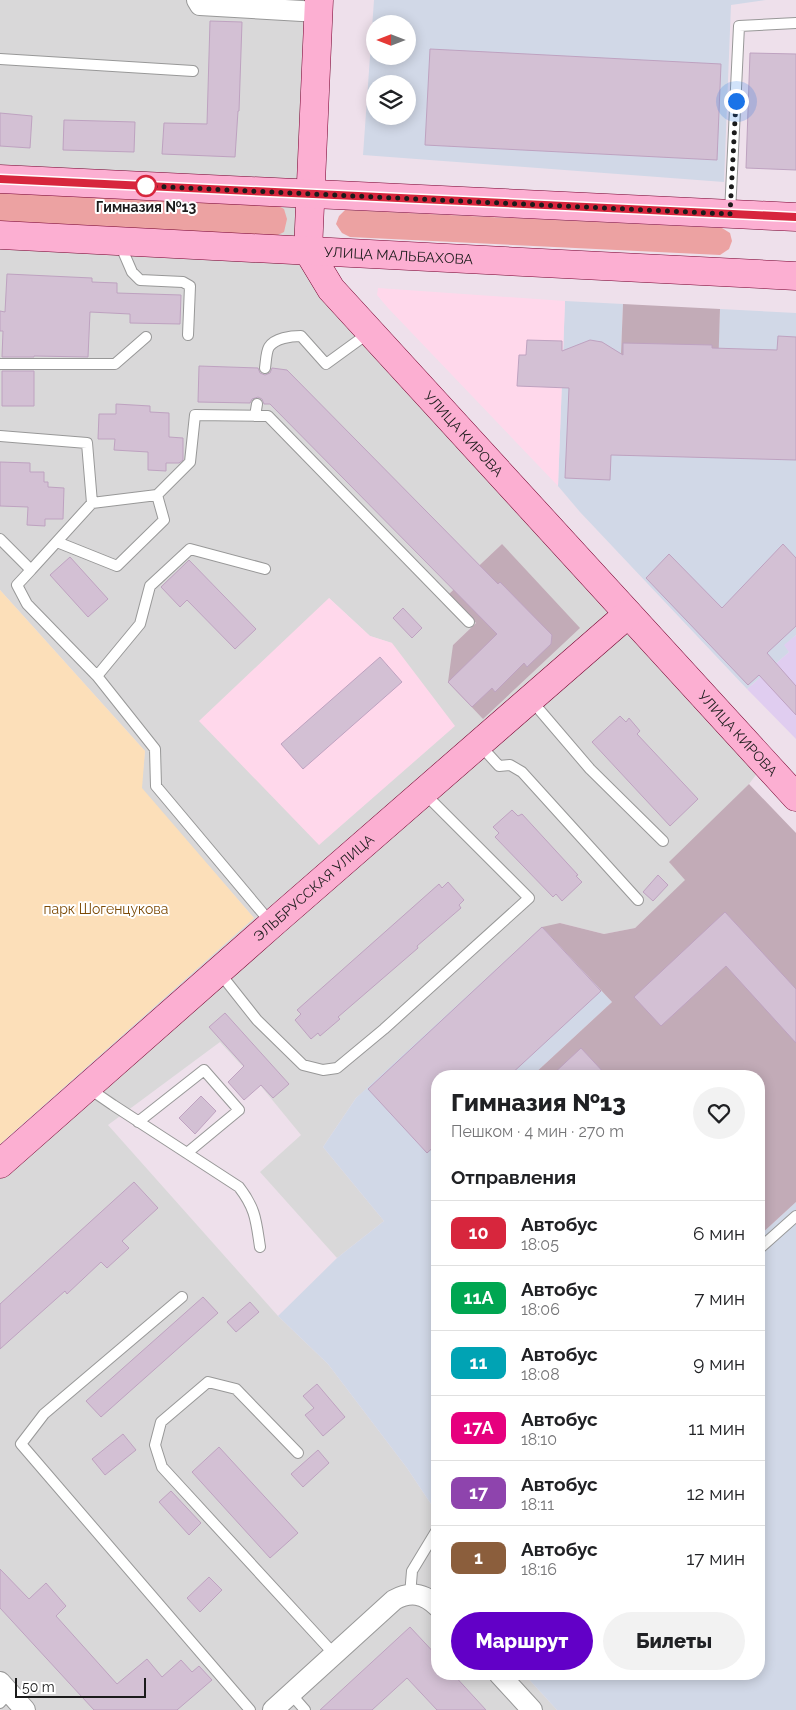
<!DOCTYPE html>
<html lang="ru">
<head>
<meta charset="utf-8">
<style>
	body { margin:0; font-family:Raleway,sans-serif; background:#f2f2f2; color:#202124; height:100vh; display:flex; flex-direction:column; font-size:19px; white-space:nowrap }
	* { box-sizing:border-box; margin:0 }
	p { font-size:16px; color:#757577 }
	.icon { flex:none; width:28px; height:28px; fill:none; stroke:currentColor; stroke-width:2; stroke-linecap:round; stroke-linejoin:round }
	.map { position:relative; flex:1; overflow:hidden }
	.panel { position:absolute; left:431px; top:1070px; width:334px; height:610px; display:flex; flex-direction:column; background:#fff; border-radius:20px; box-shadow:0 2px 12px #0003 }
	.panel>* { flex:none }
	.badge { padding:0 10px; border-radius:8px; font-size:18px; line-height:32px }
	.needle { width:32px; rotate:270deg }
	.tools { position:absolute; left:366px; top:15px; display:grid; gap:10px }
	.tools a { display:grid; place-items:center; width:50px; height:50px; border-radius:50%; background:#fff; box-shadow:0 2px 12px #0003; font-size:25px }
	.scale { position:absolute; left:15px; bottom:12px; width:131px; box-sizing:border-box; padding-left:5px; border:2px solid #1b1b1b; border-top:0; font-size:14px; line-height:18px; white-space:nowrap; color:#1b1b1b; -webkit-text-stroke:4px #fff; paint-order:stroke }
	.you { position:absolute; width:25px; height:25px; margin:-12px; border:4px solid #fff; border-radius:50%; background:#1a73e8; box-shadow:0 0 0 8px #1a73e833 }
	.map>.badge { position:absolute; translate:-50% -50%; box-shadow:0 0 0 2px #fff }
	h2 { padding:0 20px; font-size:19px; line-height:45px }
	.round { display:grid; place-items:center; flex:none; width:52px; height:52px; border-radius:26px; background:#f2f2f2 }
	.headline { display:flex; align-items:center; justify-content:space-between; height:85px; padding:0 20px }
	h1 { font-size:24px; font-weight:800; line-height:38px }
	.button { display:flex; gap:10px; margin-top:auto; padding:10px 20px }
	.button a { flex:1; height:58px; border-radius:30px; background:#6200c7; color:#fff; font-size:20px; font-weight:800; line-height:58px; text-align:center }
	.button a+a { background:#f2f2f2; color:#202124 }
	ul { padding:0; list-style:none }
	li { display:flex; align-items:center; gap:15px; height:65px; padding:0 20px; border-top:1px solid #e0e0e0 }
	li div { flex:1 }
	li b { display:block; font-size:19px }
	li em { font-style:normal }
	li .badge { min-width:55px; font-weight:700; text-align:center }
	.map>svg:first-child { display:block }
	.residential { fill:#d9d8d9; fill-rule:evenodd }
	.commercial { fill:#e0cdf0 }
	.industrial { fill:#d1d8e7; fill-rule:evenodd }
	.education { fill:#ffd8eb }
	.construction { fill:#c2abb7 }
	.grass { fill:#eca2a2 }
	.park { fill:#fcdfb9 }
	.building { fill:#d3c0d4; stroke:#bea2c0 }
	.lines { fill:none; stroke-linecap:round; stroke-linejoin:round }
	.lane-casing { stroke:#989898; stroke-width:12 }
	.street-casing { stroke:#989898; stroke-width:22 }
	.secondary-casing { stroke:#75002e; stroke-width:29 }
	.lane { stroke:#fff; stroke-width:10 }
	.street { stroke:#fff; stroke-width:20 }
	.secondary { stroke:#fcafd2; stroke-width:28 }
	.line-casing { stroke:#fff; stroke-width:11 }
	.line { stroke:#d7263d; stroke-width:8 }
	.walk { stroke:#1b1b1b; stroke-width:5; stroke-dasharray:0 9 }
	.stop-dot { fill:#fff; stroke:#d7263d; stroke-width:2.5 }
	.labels { text-anchor:middle; stroke-width:4; stroke-linejoin:round; paint-order:stroke }
	.stop-label { font-size:14px; font-weight:bold; fill:#1b1b1b; stroke:#fff }
	.street-label { font-size:14px; fill:#1b1b1b; stroke:#fff }
	.park-label { font-size:14px; fill:#7d4b06; stroke:#fff }
</style>
</head>
<body>
<div class="map">
<svg width="796" height="1710" viewBox="0 0 796 1710">
	<rect width="100%" height="100%" fill="#eee0eb"/>
	<path class="residential" d="M0 0H319L308 251 765 763 749 784 670 863 686 880 635 928 604 934 560 923 356 1098 323 1147 384 1221 337 1258 260 1172 301 1135 260 1085 220 1042 108 1125 278 1316 328 1364 407 1468 437 1513 438 1674H524L557 1710H0V1144L254 918 141 788 145 751 0 590ZM502 544 483 719 453 645 476 623 449 594ZM329 598 370 636 392 643 319 845Z"/>
	<path class="commercial" d="M796 635V739L747 689 789 652 783 645Z"/>
	<path class="industrial" d="M374 0H766L731 5 724 182 363 155ZM375 24H408V56H375ZM375 84H408V116H375Z
		M565 301 623 304 619 401 716 405 720 309 796 313V635L784 645 789 652 747 689 580 512 558 486Z
		M542 927 612 1002 532 1076H438L437 1513 407 1468 328 1364 278 1316 337 1258 384 1221 323 1147 356 1098Z
		M796 1202V1710H557L524 1674H759V1236Z"/>
	<path class="education" d="M378 288 565 301 558 486 388 308 377 295Z
		M329 598 370 636 392 643 455 726 319 845 199 721Z"/>
	<path class="construction" d="M623 304 720 309 717 405 619 402Z
		M502 544 580 628 483 719 448 682 453 645 476 623 449 594Z
		M749 784 796 833V1202L759 1236V1076H532L612 1002 542 927 560 923 604 934 635 928 685 880 669 862Z"/>
	<path class="grass" d="M0 193 275 204 284 209 287 219 284 232 274 237 0 224Z
		M345 210 722 228 730 233 732 241 729 249 720 255 350 237 342 233 336 224 339 216Z"/>
	<path class="park" d="M0 590 145 751 142 788 254 918 0 1144Z"/>
	<path class="building" d="M210 21 242 22 239 111H238L235 157 162 154 164 123 207 124Z
		M430 49 721 64 717 160 425 145Z
		M750 53 796 54V170L746 168Z
		M0 113 32 116 30 148 0 146Z
		M64 120 135 122 134 152 63 150Z
		M7 274 92 278V282L117 283V293L181 295 180 324 130 323V314L90 312 88 357 34 356V357H2L3 331H0V311L5 312Z
		M778 336 796 337V460L611 455 610 480 565 478 569 388 517 386 519 355H526L527 340 562 341V351L590 340 602 342 623 355V343L712 345V348L777 350Z
		M199 366 258 368 260 373 265 375 270 373 272 368 287 370 498 584 500 582 552 635 551 644 527 667 524 663 495 692 492 688 472 707 448 682 497 634 270 404H264L262 399 258 397 252 399 250 403 198 402Z
		M2 371H34V406H2Z
		M116 404 150 406V412L169 413V437L183 438V460L179 463H166V471L148 470V452L114 450 115 439H98L99 414H116Z
		M0 462 30 463V472H44V482H48V487L64 488 63 519H45V526L27 525 28 507 0 506Z
		M783 544 796 558V626L767 653 796 686V715L759 675 748 685 646 578 669 554 722 608Z
		M70 557 108 599 88 617 50 575Z
		M189 560 256 629 235 649 187 600 180 607 161 587Z
		M403 608 422 628 412 638 393 618Z
		M380 657 402 682 303 769 281 744Z
		M620 716 626 722 629 718 640 731 637 734 698 799 670 826 592 742Z
		M512 810 518 816 522 814 578 875 576 876 582 882 562 901 556 894 553 897 495 837 499 833 493 827Z
		M658 875 668 885 653 901 643 892Z
		M448 882 464 900 459 905 461 908 417 946 418 948 338 1017 340 1019 320 1036 318 1033 311 1039 295 1020 301 1014 297 1010 439 884 442 888Z
		M725 912 796 989V1043L726 966 661 1026 634 997Z
		M542 927 601 991 509 1076H438V1143L427 1153 368 1089Z
		M225 1013 289 1084 273 1098 261 1085 244 1100 228 1082 244 1066 209 1027Z
		M581 1048 607 1076H551Z
		M201 1096 216 1111 195 1134 179 1118Z
		M134 1182 158 1208 122 1241 129 1248 107 1268 101 1262 67 1294 65 1291 0 1349V1304Z
		M203 1297 218 1313 101 1417 86 1401Z
		M250 1302 259 1312 236 1332 227 1322Z
		M317 1384 345 1417 323 1436 305 1415 314 1408 303 1396Z
		M123 1434 136 1450 105 1475 92 1459Z
		M219 1447 298 1533 270 1558 192 1472Z
		M318 1450 329 1463 303 1487 291 1474Z
		M171 1491 201 1523 189 1535 159 1502Z
		M0 1569 29 1599 46 1583 66 1606 56 1616 117 1684 147 1659 162 1677 181 1660 192 1672 199 1666 212 1680 177 1710H94L0 1608Z
		M209 1577 222 1590 200 1612 187 1598Z
		M410 1627 438 1657V1674H453L486 1710H437L407 1678 372 1710H320Z"/>
	<g class="lines">
		<g class="lane-casing">
			<path id="lane" d="M0 59 193 71
				M730 213 739 26 796 23
				M119 242 132 272 140 280 183 282 190 286 188 335
				M0 364H115L146 337
				M265 368C266 362 266 352 269 347 275 338 291 336 301 336L326 364 370 332
				M255 416 257 404
				M0 436 87 443 92 503
				M0 539 31 570 17 585 27 604 97 676 155 749 156 786 271 923
				M57 542 117 566 164 520 157 495
				M31 570 92 503 157 495 190 462 195 415 268 416 469 622
				M97 676 140 624 150 586 190 549 265 569
				M531 700 590 769 663 841
				M480 745 499 766 510 765 522 772 638 900
				M219 972 257 1020 303 1065 323 1070 337 1068 384 1029 529 898 424 793
				M90 1085 97 1094 113 1105 239 1187C256 1209 256 1221 260 1247
				M138 1122 204 1070 239 1110 187 1153
				M759 1249 796 1216
				M182 1297 44 1414 21 1444 250 1710
				M298 1453 236 1389 208 1382 161 1422 155 1445 162 1467 334 1654
				M410 1595 412 1571 438 1528
				M291 1694 305 1710
				M0 1703 9 1693"/>
		</g>
		<g class="street-casing">
			<path id="street" d="M197 0 200 5 319 12
				M499 1674 532 1710
				M0 1682 25 1710
				M273 1710 394 1600C410 1591 424 1593 438 1607"/>
		</g>
		<g class="secondary-casing">
			<g id="secondary">
				<path id="s1" d="M319 0 308 251 331 289 796 797"/>
				<path d="M0 179 796 217"/>
				<path id="s2" d="M0 235 796 276"/>
				<path id="s3" d="M0 1164 272 924 628 614"/>
			</g>
		</g>
		<use href="#lane" class="lane"/>
		<use href="#street" class="street"/>
		<use href="#secondary" class="secondary"/>
	</g>
	<g class="lines">
		<g class="line-casing">
			<path id="line" d="M0 179 796 217"/>
		</g>
		<use href="#line" class="line"/>
		<path class="walk" d="M146 186 730 214 736 101"/>
	</g>
	<circle class="stop-dot" cx="146" cy="186" r="10"/>
	<g class="labels">
		<g class="stop-label">
			<text x="146" y="212">Гимназия №13</text>
		</g>
		<g class="street-label">
			<text dy="5" stroke="none"><textPath href="#s2" startOffset="399">УЛИЦА МАЛЬБАХОВА</textPath></text>
			<text dy="5" stroke="none"><textPath href="#s1" startOffset="492">УЛИЦА КИРОВА</textPath></text>
			<text dy="5" stroke="none"><textPath href="#s1" startOffset="898">УЛИЦА КИРОВА</textPath></text>
			<text dy="5" stroke="none"><textPath href="#s3" startOffset="418">ЭЛЬБРУССКАЯ УЛИЦА</textPath></text>
		</g>
		<g class="park-label">
			<text x="106" y="914">парк Шогенцукова</text>
		</g>
	</g>
</svg>
<div class="tools">
<a><svg class="needle" viewBox="-14 -14 28 28"><path d="M0-13l5 13h-10z" fill="#e53935"/><path d="M0 13l5-13h-10z" fill="#757577"/></svg></a>
<a><svg class="icon" aria-label="layers" viewBox="0 0 24 24"><path d="M12 4l9 5-9 5-9-5zM3 14l9 5 9-5"/></svg></a>
</div>
<div class="scale">50 m</div>
<div class="you" style="left:736px;top:101px"></div>
<section class="panel">
<div class="headline"><div><h1>Гимназия №13</h1><p>Пешком · 4 мин · 270 m</p></div><a class="round"><svg class="icon" aria-label="heart" viewBox="0 0 24 24"><path d="M12 20l-8-8c-3-5 5-10 8-4 3-6 11-1 8 4z"/></svg></a></div>
<h2>Отправления</h2>
<ul>
<li><span class="badge" style="background:#d7263d;color:#fff">10</span><div><b>Автобус</b><p>18:05</p></div><em>6 мин</em></li>
<li><span class="badge" style="background:#00a651;color:#fff">11А</span><div><b>Автобус</b><p>18:06</p></div><em>7 мин</em></li>
<li><span class="badge" style="background:#00a3b4;color:#fff">11</span><div><b>Автобус</b><p>18:08</p></div><em>9 мин</em></li>
<li><span class="badge" style="background:#e6007e;color:#fff">17А</span><div><b>Автобус</b><p>18:10</p></div><em>11 мин</em></li>
<li><span class="badge" style="background:#8e44ad;color:#fff">17</span><div><b>Автобус</b><p>18:11</p></div><em>12 мин</em></li>
<li><span class="badge" style="background:#8b5e3c;color:#fff">1</span><div><b>Автобус</b><p>18:16</p></div><em>17 мин</em></li>
</ul>
<div class="button"><a>Маршрут</a><a>Билеты</a></div>
</section>
</div>
</body>
</html>
